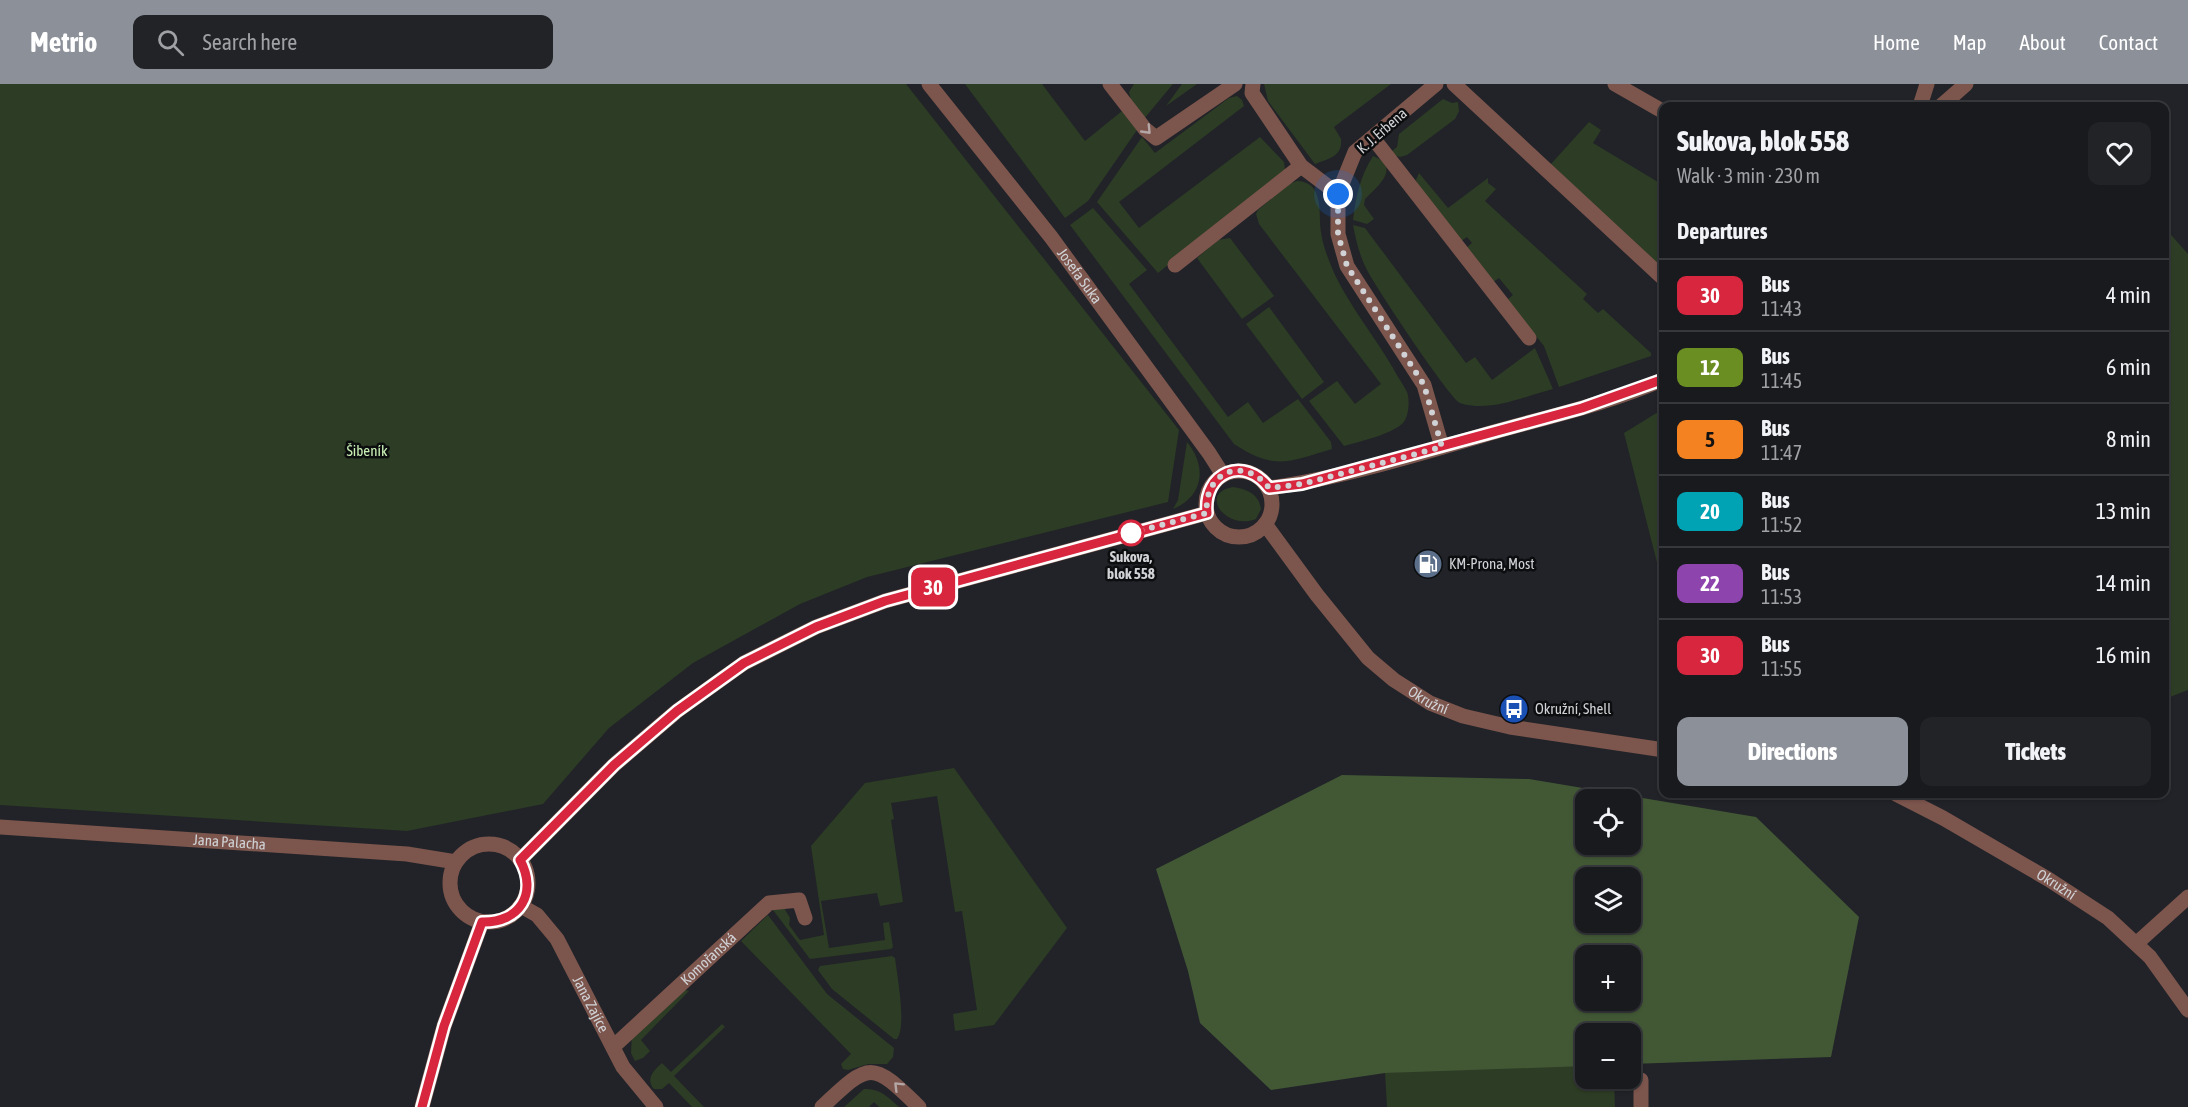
<!DOCTYPE html>
<html lang="en">
<head>
<meta charset="utf-8">
<style>
	body { margin:0; font-family:"Asap Condensed",sans-serif; background:#222327; color:#f1f3f6; height:100vh; display:flex; flex-direction:column; font-size:22px; white-space:nowrap }
	* { box-sizing:border-box; margin:0 }
	p { font-size:20px; color:#9fa1a4 }
	.icon { flex:none; width:33px; height:33px; fill:none; stroke:currentColor; stroke-width:2; stroke-linecap:round; stroke-linejoin:round }
	.map { position:relative; flex:1; overflow:hidden }
	.details { position:absolute; left:1659px; top:18px; width:510px; height:696px; display:flex; flex-direction:column; background:#191a1e; border-radius:12px; box-shadow:0 2px 4px #0004,0 0 0 2px #37383c }
	.details>* { flex:none }
	.badge { padding:0 12px; border-radius:9px; font-size:21px; line-height:39px }
	.tools { position:absolute; left:1575px; top:705px; display:grid; gap:12px }
	.tools a { display:grid; place-items:center; width:66px; height:66px; border-radius:12px; background:#191a1e; box-shadow:0 2px 4px #0004,0 0 0 2px #37383c; font-size:30px }
	.you { position:absolute; width:30px; height:30px; margin:-15px; border:4px solid #fff; border-radius:50%; background:#1a73e8; box-shadow:0 0 0 9px #1a73e833 }
	.map>.badge { position:absolute; translate:-50% -50%; box-shadow:0 0 0 3px #fff }
	h2 { padding:0 18px; font-size:22px; line-height:54px }
	.round { display:grid; place-items:center; flex:none; width:63px; height:63px; border-radius:12px; background:#222327 }
	.overview { display:flex; align-items:center; justify-content:space-between; height:102px; padding:0 18px }
	h1 { font-size:28px; font-weight:800; line-height:45px }
	.primary-button { display:flex; gap:12px; margin-top:auto; padding:12px 18px }
	.primary-button a { flex:1; height:69px; border-radius:12px; background:#8c9099; color:#fff; font-size:24px; font-weight:800; line-height:69px; text-align:center }
	.primary-button a+a { background:#222327; color:#f1f3f6 }
	ul { padding:0; list-style:none }
	li { display:flex; align-items:center; gap:18px; height:72px; padding:0 18px; border-top:2px solid #37383c }
	li div { flex:1 }
	li b { display:block; font-size:22px }
	li em { font-style:normal }
	li .badge { min-width:66px; font-weight:700; text-align:center }
	header { display:flex; align-items:center; gap:36px; box-sizing:border-box; height:84px; padding:0 30px; background:#8c9099; color:#fff }
	header strong { font-size:28px }
	nav { display:flex; gap:33px; margin-inline-start:auto; font-size:21px }
	.search { width:420px; height:54px; background:#222327; display:flex; align-items:center; gap:15px; box-sizing:border-box; padding:0 21px; border-radius:12px; color:#9fa1a4; font-size:22px }
	.map>svg:first-child { display:block }
	.green { fill:#2d3c24 }
	.forest { fill:#425835; fill-rule:evenodd }
	.lines { fill:none; stroke-linecap:round; stroke-linejoin:round }
	.minor { stroke:#7c554d; stroke-width:15 }
	.tertiary { stroke:#7c554d; stroke-width:15 }
	.oneway { stroke:#b3a6a5 }
	.line-casing { stroke:#fff; stroke-width:14 }
	.line { stroke:#d7263d; stroke-width:9 }
	.walk { stroke:#d0d2d5; stroke-width:6; stroke-dasharray:0 10.8 }
	.stop-dot { fill:#fff; stroke:#d7263d; stroke-width:3 }
	.labels { text-anchor:middle; stroke-width:5; stroke-linejoin:round; paint-order:stroke }
	.street-label { font-size:15px; fill:#d0d2d5; stroke:#0b0d0f }
	.park-label { font-size:15px; fill:#cbf2b5; stroke:#0b0d0f }
	.stop-label { font-size:15px; font-weight:bold; fill:#d0d2d5; stroke:#0b0d0f }
	.poi-label { font-size:15px; fill:#d0d2d5; stroke:#0b0d0f; text-anchor:start }
</style>
</head>
<body>
<header>
<strong>Metrio</strong>
<div class="search"><svg class="icon" aria-label="search" viewBox="0 0 24 24"><circle cx="10" cy="10" r="6"/><path d="M15 15l6 6"/></svg>Search here</div>
<nav><a>Home</a><a>Map</a><a>About</a><a>Contact</a></nav>
</header>
<div class="map">
<svg width="2188" height="1023" viewBox="0 0 2188 1023">
	<rect width="100%" height="100%" fill="#212328"/>
	<path class="green" d="M0 0H906L1179 346 1168 418 867 493 800 520 693 579 609 644 543 720 407 747 0 721Z
		M965 0H1042L1085 57 1122 27 1137 46 1088 117 1065 134Z
		M1134 0H1173L1143 36 1132 20 1129 8Z
		M1182 0H1197L1166 22Z
		M1264 0H1391L1334 43 1341 55C1343 73 1327 75 1315 80L1268 17Z
		M1237 12 1242 16 1244 22 1119 118 1139 144 1260 53 1284 78 1285 86 1158 189 1097 118 1142 53 1155 69 1229 14Z
		M1443 15 1452 19 1458 18 1459 27 1455 35 1407 71 1400 73 1394 71 1392 67 1397 63 1399 50Z
		M1589 38 1601 46 1593 59 1663 101V186L1550 81Z
		M1373 72C1402 83 1377 103 1365 115L1364 121 1374 135 1367 140 1353 136C1356 111 1360 93 1373 72Z
		M1419 89 1448 124 1488 94V99L1496 105 1485 117 1587 210 1583 215 1598 229 1603 225 1651 269V272L1559 303 1544 262 1507 216 1513 211 1499 194 1493 198 1466 164 1472 159 1467 153 1461 157 1418 103 1416 96Z
		M1297 97C1325 98 1318 130 1321 148 1323 163 1329 177 1335 191 1351 224 1375 253 1393 284 1397 292 1403 300 1407 308 1410 316 1409 332 1403 339 1392 350 1359 358 1344 362L1309 317 1337 297 1355 320 1381 300 1259 140 1256 130 1258 126 1289 100Z
		M1093 124 1147 186 1129 200 1228 333 1248 318 1263 339 1298 315 1331 358 1332 365C1288 378 1276 387 1234 360L1070 141Z
		M1353 141 1365 144 1466 279 1475 273 1492 296 1535 264 1553 305C1525 312 1490 329 1460 319 1450 315 1374 201 1366 184 1359 170 1356 156 1353 141Z
		M2165 144 2188 170V606L2165 615Z
		M1230 154 1274 212 1242 235 1197 174 1218 156Z
		M1269 223 1324 298 1302 315 1246 240Z
		M1663 325V502L1624 349Z
		M1187 358C1207 382 1204 412 1173 425L1178 416Z
		M1233 403C1247 405 1259 410 1261 425L1256 435C1226 447 1198 409 1233 403Z
		M954 684 1067 844 994 941 955 947 953 930 977 926 962 827 955 828 937 712 891 719 894 735 891 736 903 818 880 822 877 809 821 817 829 864 885 856 883 839 889 838 893 863 891 865 810 875 773 826 784 824 790 834 789 841 800 856 824 851 811 762 865 699Z
		M768 831 827 910 894 964 893 973 887 980H868L848 986 843 985 841 980 851 970 741 857Z
		M892 872 895 874C897 891 907 942 897 955H894L832 905 818 886 820 882Z
		M682 905 689 907 641 956 650 967 643 974 635 977 631 969 632 950Z
		M722 940 725 943 674 992 704 1023H692L669 999 662 1005H654C645 995 654 986 662 979L671 988Z
		M1585 977 1586 994 1614 995 1615 1023H1387L1385 989Z
		M864 1005C880 1004 888 1013 899 1023H879L874 1018 869 1023H844Z"/>
	<path class="forest" d="M1342 691 1529 695 1756 733 1859 833 1831 973 1631 980 1630 950H1586L1585 982 1385 989 1271 1006 1200 939 1188 887 1156 785ZM1586 716H1630V760H1586ZM1586 794H1630V838H1586ZM1586 872H1630V916H1586Z"/>
	<g class="lines">
		<g class="minor">
			<path id="s1" d="M929 0 1051 153 1209 369 1223 391"/>
			<path d="M1110 0 1145 45 1156 54 1235 0"/>
			<path d="M1253 0 1252 9 1301 82 1338 110"/>
			<path d="M1436 0 1355 68 1338 110V150L1347 182 1424 301 1442 363"/>
			<path d="M1454 0 1664 195"/>
			<path d="M1615 0 1664 28"/>
			<path d="M1941 22 1966 0"/>
			<path d="M1373 54 1529 254"/>
			<path d="M1175 181 1301 82"/>
			<path id="s2" d="M1265 440 1317 511 1368 574 1394 596 1430 619 1463 632 1510 643 1664 666"/>
			<path id="s3" d="M1896 710 1943 734 2048 795 2108 834 2150 873 2188 926"/>
			<path id="s4" d="M521 822 537 831 557 855 623 983 656 1023"/>
			<path d="M2137 859 2188 813"/>
			<path id="s5" d="M613 963 769 819 799 816 805 834"/>
			<path d="M1641 996V1023"/>
			<path d="M822 1023C870 978 871 976 919 1023"/>
		</g>
		<g class="tertiary">
			<path d="M1920 22 1927 0"/>
			<circle cx="1239" cy="420" r="33"/>
			<path d="M1269 404C1342 394 1422 369 1494 348 1551 332 1610 319 1664 295"/>
			<path id="s6" d="M0 743 407 770 456 778"/>
			<circle cx="489" cy="799" r="39"/>
			<path d="M520 776 614 681 677 627 744 579 816 543 885 517 1207 429"/>
			<path d="M422 1023 444 942 482 838"/>
		</g>
	</g>
	<defs><path id="oneway-chevron" d="M-2-3.5L2.5 0L-2 3.5" fill="none" stroke-width="1.6" stroke-linecap="round" stroke-linejoin="round" transform="scale(1.5)"/></defs>
	<g class="oneway">
		<use href="#oneway-chevron" transform="translate(1147 46) rotate(46)"/>
		<use href="#oneway-chevron" transform="translate(898 1002) rotate(-135)"/>
	</g>
	<g class="lines">
		<g class="line-casing">
			<path id="line" d="M422 1023 444 942 482 838C520 839 538 809 520 776L614 681 677 627 744 579 816 543 885 517 1207 429C1203 388 1244 371 1269 404L1302 400 1582 324 1664 295"/>
		</g>
		<use href="#line" class="line"/>
		<path class="walk" d="M1131 449 1207 429C1203 388 1244 371 1269 404L1302 400 1442 363 1424 301 1347 182 1338 150V110"/>
	</g>
	<defs>
		<g id="fuel-disc" transform="scale(1.5)"><circle r="9.5" fill="#5c6f8a" stroke="#0b0d0f"/><path d="M-5.5-6h7V0h2V4h1.3V-2.5L3-4.5l.8-.8L6-3V5H2.5V1h-1V6h-7ZM-4.2-4.7v3.2H.2V-4.7Z" fill="#fff"/></g>
		<g id="bus-disc" transform="scale(1.5)"><circle r="9.5" fill="#1a4fb4" stroke="#0b0d0f"/><path d="M-5-6H5V4H4V6H2V4H-2V6H-4V4H-5ZM-3.5-4V0h7V-4ZM-3.5 1.2v1.5H-2V1.2ZM2 1.2v1.5H3.5V1.2Z" fill="#fff"/></g>
	</defs>
	<g fill-rule="evenodd">
		<use href="#fuel-disc" x="1428" y="480"/>
		<use href="#bus-disc" x="1514" y="625"/>
	</g>
	<circle class="stop-dot" cx="1131" cy="449" r="12"/>
	<g class="labels">
		<g class="street-label">
			<text transform="translate(1382 47) rotate(-41)" y="5">K. J. Erbena</text>
			<text dy="5" stroke="none"><textPath href="#s1" startOffset="244">Josefa Suka</textPath></text>
			<text dy="5" stroke="none"><textPath href="#s2" startOffset="243">Okružní</textPath></text>
			<text dy="5" stroke="none"><textPath href="#s6" startOffset="230">Jana Palacha</textPath></text>
			<text dy="5" stroke="none"><textPath href="#s3" startOffset="184">Okružní</textPath></text>
			<text dy="5" stroke="none"><textPath href="#s5" startOffset="130">Komořanská</textPath></text>
			<text dy="5" stroke="none"><textPath href="#s4" startOffset="123">Jana Zajíce</textPath></text>
		</g>
		<g class="park-label">
			<text x="367" y="372">Šibeník</text>
		</g>
		<g class="stop-label">
			<text x="1131" y="478">Sukova,<tspan x="1131" dy="17">blok 558</tspan></text>
		</g>
		<g class="poi-label">
			<text x="1449" y="485">KM-Prona, Most</text>
			<text x="1535" y="630">Okružní, Shell</text>
		</g>
	</g>
</svg>
<div class="tools">
<a><svg class="icon" aria-label="locate" viewBox="0 0 24 24"><circle cx="12" cy="12" r="6"/><path d="M12 2v4M12 18v4M2 12h4M18 12h4"/></svg></a>
<a><svg class="icon" aria-label="layers" viewBox="0 0 24 24"><path d="M12 4l9 5-9 5-9-5zM3 14l9 5 9-5"/></svg></a>
<a>+</a>
<a>−</a>
</div>
<div class="you" style="left:1338px;top:110px"></div>
<b class="badge" style="left:933px;top:503px;background:#d7263d;color:#fff">30</b>
<section class="details">
<div class="overview"><div><h1>Sukova, blok 558</h1><p>Walk · 3 min · 230 m</p></div><a class="round"><svg class="icon" aria-label="heart" viewBox="0 0 24 24"><path d="M12 20l-8-8c-3-5 5-10 8-4 3-6 11-1 8 4z"/></svg></a></div>
<h2>Departures</h2>
<ul>
<li><span class="badge" style="background:#d7263d;color:#fff">30</span><div><b>Bus</b><p>11:43</p></div><em>4 min</em></li>
<li><span class="badge" style="background:#6b8e23;color:#fff">12</span><div><b>Bus</b><p>11:45</p></div><em>6 min</em></li>
<li><span class="badge" style="background:#f58220;color:#111">5</span><div><b>Bus</b><p>11:47</p></div><em>8 min</em></li>
<li><span class="badge" style="background:#00a3b4;color:#fff">20</span><div><b>Bus</b><p>11:52</p></div><em>13 min</em></li>
<li><span class="badge" style="background:#8e44ad;color:#fff">22</span><div><b>Bus</b><p>11:53</p></div><em>14 min</em></li>
<li><span class="badge" style="background:#d7263d;color:#fff">30</span><div><b>Bus</b><p>11:55</p></div><em>16 min</em></li>
</ul>
<div class="primary-button"><a>Directions</a><a>Tickets</a></div>
</section>
</div>
</body>
</html>
